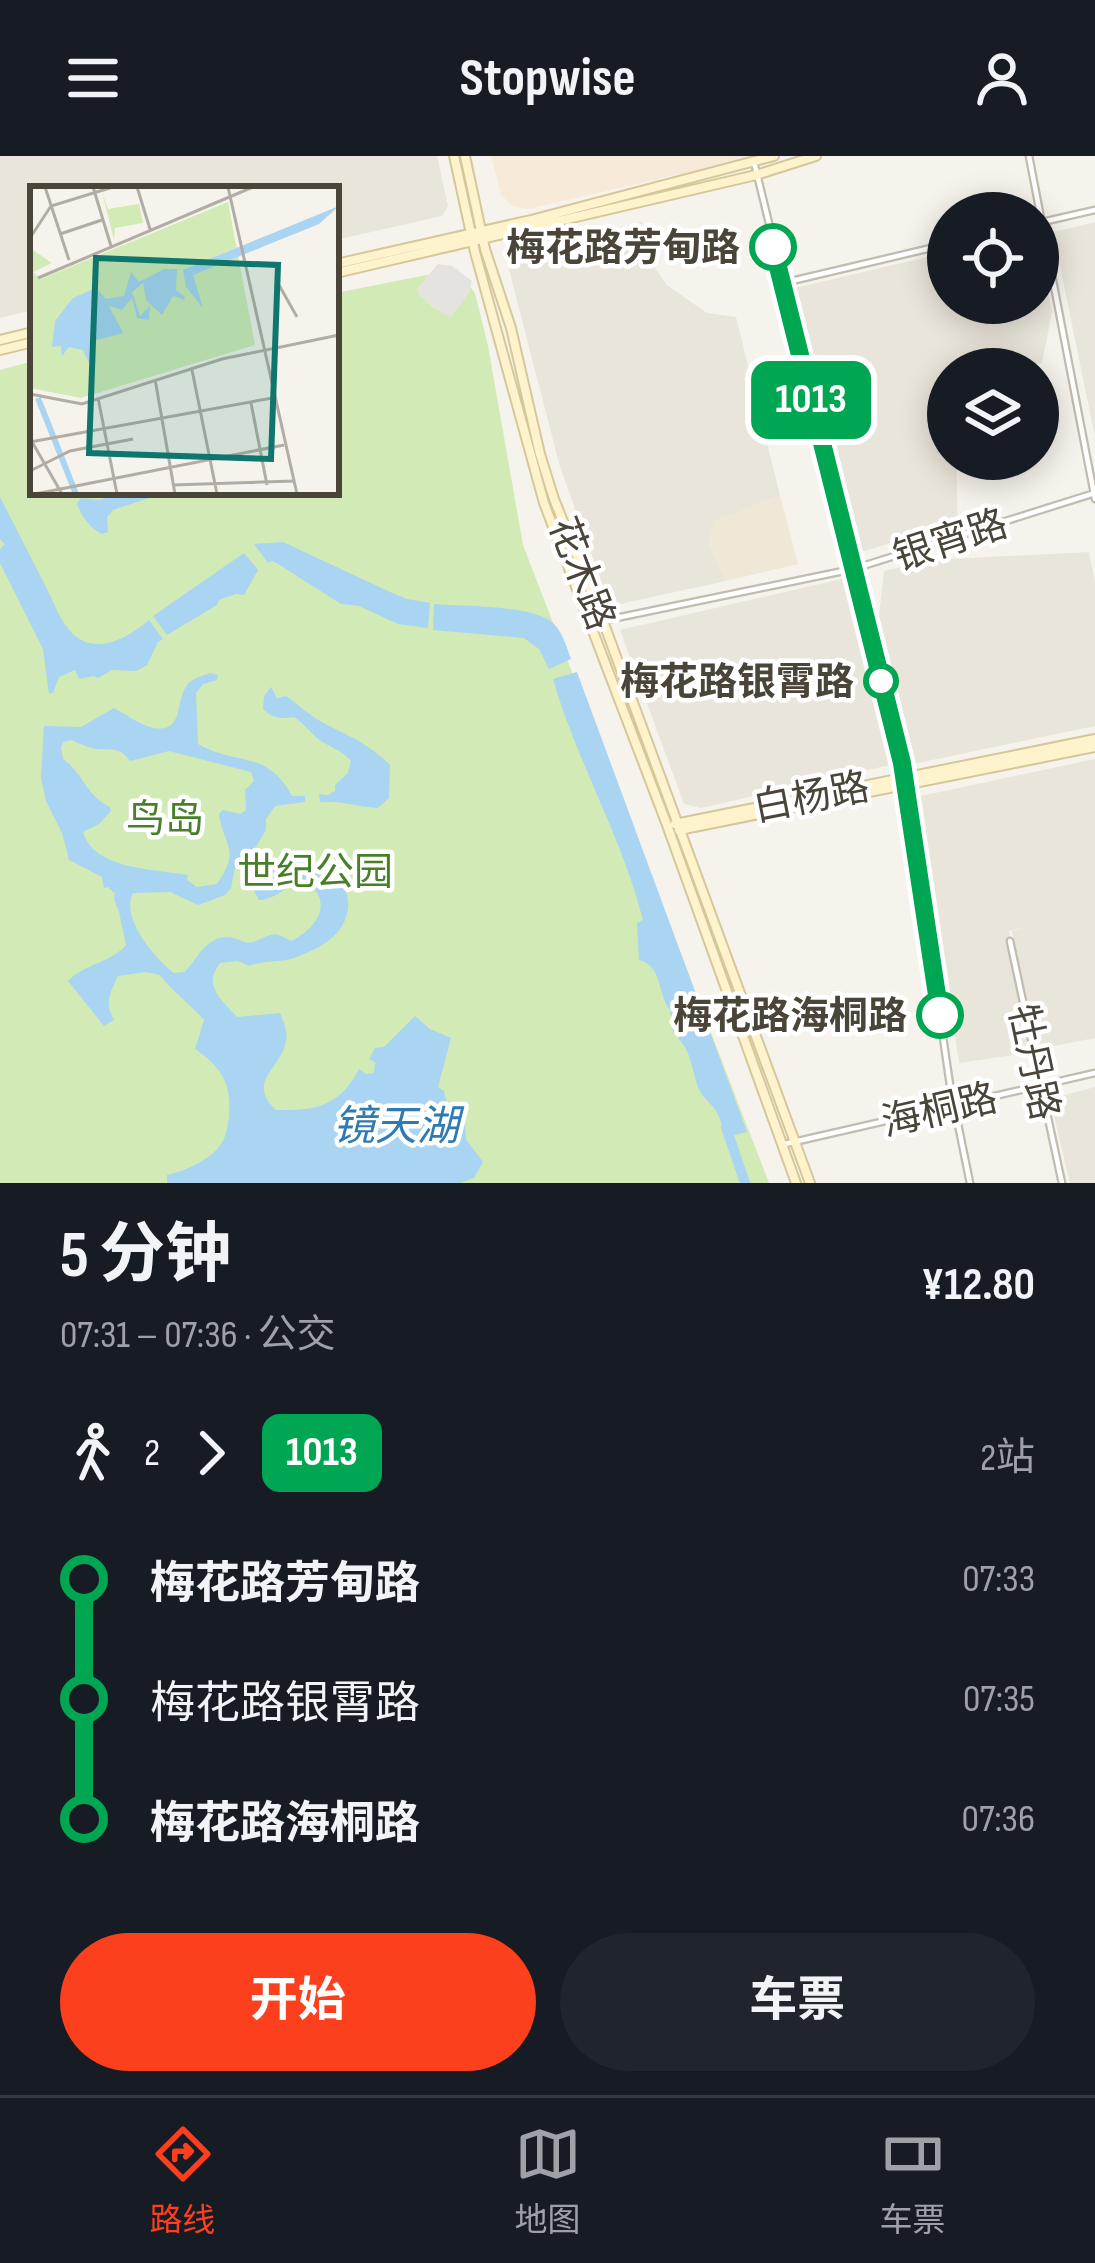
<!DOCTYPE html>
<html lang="zh">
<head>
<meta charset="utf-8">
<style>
	body { margin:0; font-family:"Sofia Sans Condensed","Noto Sans SC",sans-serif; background:#20242c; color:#f1f3f6; height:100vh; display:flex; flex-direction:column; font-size:45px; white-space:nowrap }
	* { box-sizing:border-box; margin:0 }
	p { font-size:39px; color:#9ea1a6 }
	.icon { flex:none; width:66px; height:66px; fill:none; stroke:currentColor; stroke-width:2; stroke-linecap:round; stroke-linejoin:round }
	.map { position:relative; height:1027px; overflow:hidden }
	.sheet { display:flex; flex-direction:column; background:#171b24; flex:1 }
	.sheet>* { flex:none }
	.badge { padding:0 24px; border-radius:18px; font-size:42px; line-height:78px }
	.controls { position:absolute; left:927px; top:36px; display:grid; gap:24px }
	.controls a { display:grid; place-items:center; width:132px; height:132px; border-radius:50%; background:#171b24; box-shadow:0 6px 30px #0003; font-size:60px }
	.map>.badge { position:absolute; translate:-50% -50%; box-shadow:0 0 0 6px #fff }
	.legs { display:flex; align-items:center; gap:18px; height:132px; padding:0 60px; font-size:39px }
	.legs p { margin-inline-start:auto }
	.overview { display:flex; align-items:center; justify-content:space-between; height:204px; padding:0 60px }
	h1 { font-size:66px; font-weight:700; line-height:90px }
	.action { display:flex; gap:24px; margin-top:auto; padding:24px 60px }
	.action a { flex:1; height:138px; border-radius:72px; background:#fc3f1d; color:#fff; font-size:48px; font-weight:700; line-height:138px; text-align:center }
	.action a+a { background:#20242c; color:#f1f3f6 }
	ul { padding:0 60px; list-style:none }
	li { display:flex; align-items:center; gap:42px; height:120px; font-size:45px }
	li i { display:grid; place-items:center; width:18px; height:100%; margin:0 15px; background:currentColor }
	li i::after { content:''; width:30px; height:30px; margin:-15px; border:9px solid; border-radius:50%; background:#171b24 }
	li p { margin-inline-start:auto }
	li:first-child i { background:linear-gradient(#0000 50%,currentColor 0) }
	li:last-child i { background:linear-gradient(currentColor 50%,#0000 0) }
	header { display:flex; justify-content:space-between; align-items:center; height:156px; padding:0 60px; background:#171b24; font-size:54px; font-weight:700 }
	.tabs { display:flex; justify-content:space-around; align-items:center; height:168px; border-top:3px solid #363941; background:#171b24; font-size:33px; color:#9ea1a6 }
	.tabs a { display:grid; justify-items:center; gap:6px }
	.tabs .active { color:#fc3f1d }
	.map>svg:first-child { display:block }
	.residential { fill:#eae5da }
	.commercial { fill:#f7ead8 }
	.education { fill:#efe8d6 }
	.green { fill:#d2eab5 }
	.parking { fill:#e5e3e0 }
	.water { fill:#a9d4f2; fill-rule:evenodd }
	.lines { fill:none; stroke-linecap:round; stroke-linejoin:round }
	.river { stroke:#a9d4f2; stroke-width:10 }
	.street-casing { stroke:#c2bbae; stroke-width:9 }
	.secondary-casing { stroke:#d6c79b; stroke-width:12 }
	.street { stroke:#fff; stroke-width:4.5 }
	.secondary { stroke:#fff3cd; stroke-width:8 }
	.line-1-casing { stroke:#fff; stroke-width:27 }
	.line-1 { stroke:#00a651; stroke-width:18 }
	.stop-1-dot { fill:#fff; stroke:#00a651; stroke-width:6 }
	.labels { text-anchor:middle; stroke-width:9; stroke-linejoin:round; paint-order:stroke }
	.stop-label { font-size:39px; font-weight:bold; fill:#4b4439; stroke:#fff; text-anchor:end }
	.street-label { font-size:39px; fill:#4b4439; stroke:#fff }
	.park-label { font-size:39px; fill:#4a7f2a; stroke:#fff }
	.water-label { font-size:42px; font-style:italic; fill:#2e7ab2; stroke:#fff }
	.inset-river { fill:none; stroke:#a9d4f2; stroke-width:6 }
	.inset-road { fill:none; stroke:#b2ada4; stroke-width:3 }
	.view { fill:#0f766e; fill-opacity:0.15; stroke:#0f766e; stroke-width:6 }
	.inset-edge { fill:none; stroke:#4b4439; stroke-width:6 }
</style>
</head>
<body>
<header><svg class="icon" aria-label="menu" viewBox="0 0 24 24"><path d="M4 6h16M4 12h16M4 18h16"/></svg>Stopwise<svg class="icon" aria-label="person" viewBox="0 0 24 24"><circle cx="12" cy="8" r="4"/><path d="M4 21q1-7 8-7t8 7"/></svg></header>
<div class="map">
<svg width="1095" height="1027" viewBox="0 0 1095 1027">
	<rect width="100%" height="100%" fill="#f6f3ec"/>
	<path class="residential" d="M0 0H437L448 50 442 60 336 84V33H33V154L0 162Z
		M642 66 648 102 667 129 707 157 736 161 780 339 714 366 709 388 726 425 620 448 607 441 560 311 506 102Z
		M1095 66V281L1053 76Z
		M1038 88 1052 156 1042 207 1010 213H948V303H956L958 367 861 396 795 132 948 96V147H1038Z
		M1089 396 1095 426V570L913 608 891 521 879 461 884 415 932 404Z
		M846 422 890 609 701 652 684 648 620 474Z
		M1095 603V882L1038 893 1012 775 1032 769 1009 775 1029 897 959 907 921 640Z
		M1095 931V1027H1070L1050 943Z"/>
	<path class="commercial" d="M491 0H759L528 53 513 50 501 39Z"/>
	<path class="education" d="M780 339 798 408 726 425 709 388 714 365Z"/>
	<path class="green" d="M457 113 475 137 488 190 523 389 769 1027H0V214L33 205V336H336V137Z"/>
	<path class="parking" d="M438 108 452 110 472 125 469 137 451 161 433 152 418 138 417 133Z"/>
	<path class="water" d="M129 336H167L113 354 107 361 108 376 102 378C92 374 79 358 77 347L81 342 99 344Z
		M0 341C16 372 32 404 48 435 54 448 61 466 72 477 96 501 129 481 149 464L163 483 158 486 147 509 142 512 136 515 112 514 98 522 94 520 79 523 75 514 59 521 53 537 49 538 43 493 0 407V393L5 388 0 383Z
		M283 386 390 436 407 443 430 447 428 472 398 468 359 450 341 448 278 408 272 405 268 407 254 388Z
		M244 397 258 414 244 439 236 438 219 444 217 449 167 479 153 460Z
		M434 448C463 451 536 448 555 469 563 478 567 492 571 503L549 513 539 493 524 482 433 474Z
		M577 516 747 976 726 981C723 972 720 960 714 952 710 947 705 943 701 937 691 918 694 899 678 882L688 875 684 872 674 878 672 872 684 865 683 860 679 858 671 861 670 854C657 838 663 810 639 804L637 767 643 764C622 681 577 606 553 523Z
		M210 517 218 519 217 524 203 528 196 537 198 588C238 611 267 593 292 640H305V646L275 650 266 663V674L257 689 235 712 231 732 225 739 198 749 170 736 133 737C120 762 154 801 174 817L185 816C201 798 209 775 237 783 245 786 247 788 256 785 273 778 273 775 291 785 319 772 335 743 303 724 286 729 276 744 259 744 252 733 252 726 260 715L267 717C273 712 283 703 291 702 299 700 311 705 318 708 357 725 358 768 322 789 312 795 298 801 287 804 273 806 262 805 249 810L238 805 220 807C202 830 222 844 237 861L280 857C284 866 288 876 286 886 280 913 246 926 276 954 316 955 340 950 359 913L366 918 374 917 375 906 369 903 375 892 384 891 415 860 430 873 451 882 438 931 444 935 446 944 465 968 466 983 483 1006 474 1022 460 1027H167V1019C187 1014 212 1004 223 985 227 977 229 964 229 956 232 927 219 909 195 893L204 864C189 847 174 837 160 819L146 816 118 820C110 837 104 847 114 864L104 870 68 825C84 808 111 807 126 789L119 756 114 743 115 738 108 731 104 732 102 721 69 704 62 677 46 645 41 622 44 570 81 571 114 552C126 558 138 568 150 571 188 581 172 540 191 525 195 522 205 519 210 517ZM71 584C79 587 88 592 98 593 114 595 119 590 130 605L169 595 251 616 254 625 245 634 246 654 240 658 223 654 219 658C224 691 241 693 217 728L197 731 187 724 188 719C155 713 94 714 83 676L99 668 111 655 110 651C87 641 83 617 63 603L61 592 63 586Z
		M271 531 277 542 286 540C297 548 308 558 320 565 348 580 365 585 390 609L389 642 378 652C358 651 340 644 320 646L319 638 328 639 335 635V629L348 617 351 605C341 593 328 591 317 582 309 575 303 567 294 561 281 563 273 563 263 553L264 540Z"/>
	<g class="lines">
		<path class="river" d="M726 971 745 1027"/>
		<g class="street-casing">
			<path id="street" d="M1029 0 1095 343
				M754 6 904 618
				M1038 67 1095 54
				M783 127 948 88
				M592 467 853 413 1095 337
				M906 629 950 929 970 1027
				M1010 785 1062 1027
				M785 988 1095 917"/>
		</g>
		<g class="secondary-casing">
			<path id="secondary" d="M454 0 475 96 544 347 667 669 796 1027
				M465 0 485 93 511 172 540 298 554 343 603 465 810 1027
				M336 108 531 64 774 0
				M336 117 756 19 816 0
				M0 184 33 176
				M0 194 33 186
				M675 668 1095 583
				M679 674 1095 591"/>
		</g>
		<use href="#street" class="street"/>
		<use href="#secondary" class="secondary"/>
	</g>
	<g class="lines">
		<g class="line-1-casing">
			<path id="line-1" d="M773 91 902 607 940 859"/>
		</g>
		<use href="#line-1" class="line-1"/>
	</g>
	<g class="stop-1-dot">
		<circle cx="773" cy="91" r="21"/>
		<circle cx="881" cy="525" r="15"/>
		<circle cx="940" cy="859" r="21"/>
	</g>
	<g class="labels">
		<g class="stop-label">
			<text x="740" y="105">梅花路芳甸路</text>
			<text x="854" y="539">梅花路银霄路</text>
			<text x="907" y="873">梅花路海桐路</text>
		</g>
		<g class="street-label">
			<text transform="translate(950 383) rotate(-18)" y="14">银宵路</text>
			<text transform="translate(583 417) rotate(69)" y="14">花木路</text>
			<text transform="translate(811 640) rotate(-11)" y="14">白杨路</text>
			<text transform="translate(1035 906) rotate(78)" y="14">牡丹路</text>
			<text transform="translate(939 953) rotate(-13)" y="14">海桐路</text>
		</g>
		<g class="park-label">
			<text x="165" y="676">鸟岛</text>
			<text x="315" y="729">世纪公园</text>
		</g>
		<g class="water-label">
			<text x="396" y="984">镜天湖</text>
		</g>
	</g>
	<g transform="translate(30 30)">
		<rect width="309" height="309" fill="#f6f3ec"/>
		<path d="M72 6 78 23 109 18 113 37 85 42 84 54ZM198 16 225 159 51 212 0 202V62L22 77 3 86 11 93Z" fill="#d2eab5"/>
		<path d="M309 20 289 38 163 89 173 122 156 101 153 84ZM134 83H147L146 104 154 110 155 114 143 110 132 129 116 114 113 97 102 106 110 130 120 120 119 134 107 132 102 112 92 124 79 120 93 147 60 156 59 177 53 164 39 161 32 170 31 160 22 161 25 135 43 112 66 102 76 113 94 110 101 86 109 96Z" fill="#a9d4f2"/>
		<path class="inset-river" d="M8 212 46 308"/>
		<path class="inset-road" d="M15 1 39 74M63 1 81 60M107 1 120 43M198 1 267 308M30 48 72 34M0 52 21 20 83 1M8 92 223 1M249 99 267 131M162 184 187 308M125 193 145 308M0 208 52 218 192 173 309 149M68 212 87 308M221 217 237 299M1 254 32 308M0 256 242 212M0 285 40 265 103 253M143 299 265 295M5 308 254 259"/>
		<path class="view" d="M66 72 248 79 241 273 59 267Z"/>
		<rect width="309" height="309" class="inset-edge"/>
	</g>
</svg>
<div class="controls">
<a><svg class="icon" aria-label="locate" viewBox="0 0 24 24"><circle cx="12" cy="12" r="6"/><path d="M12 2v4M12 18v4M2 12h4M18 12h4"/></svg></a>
<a><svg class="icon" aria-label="layers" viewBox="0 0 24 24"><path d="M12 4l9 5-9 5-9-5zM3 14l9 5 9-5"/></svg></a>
</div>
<b class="badge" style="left:811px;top:244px;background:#00a651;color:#fff">1013</b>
</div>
<section class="sheet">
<div class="overview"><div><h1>5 分钟</h1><p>07:31 – 07:36 · 公交</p></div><b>¥12.80</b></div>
<div class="legs"><svg class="icon" aria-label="walk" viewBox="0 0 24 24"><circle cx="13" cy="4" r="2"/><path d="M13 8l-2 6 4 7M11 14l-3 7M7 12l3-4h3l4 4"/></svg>2<svg class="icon" aria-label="forward" viewBox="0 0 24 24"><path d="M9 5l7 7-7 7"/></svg><b class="badge" style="background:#00a651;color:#fff">1013</b><p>2站</p></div>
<ul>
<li><i style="color:#00a651"></i><b>梅花路芳甸路</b><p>07:33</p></li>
<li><i style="color:#00a651"></i><span>梅花路银霄路</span><p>07:35</p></li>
<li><i style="color:#00a651"></i><b>梅花路海桐路</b><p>07:36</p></li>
</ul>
<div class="action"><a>开始</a><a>车票</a></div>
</section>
<nav class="tabs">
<a class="active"><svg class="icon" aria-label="directions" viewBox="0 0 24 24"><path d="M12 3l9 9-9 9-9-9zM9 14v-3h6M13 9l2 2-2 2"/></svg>路线</a>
<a><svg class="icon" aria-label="map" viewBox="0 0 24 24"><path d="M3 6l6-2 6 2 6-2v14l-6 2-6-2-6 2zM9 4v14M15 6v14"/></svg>地图</a>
<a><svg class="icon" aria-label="tickets" viewBox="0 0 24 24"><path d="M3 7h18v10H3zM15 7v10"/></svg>车票</a>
</nav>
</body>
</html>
